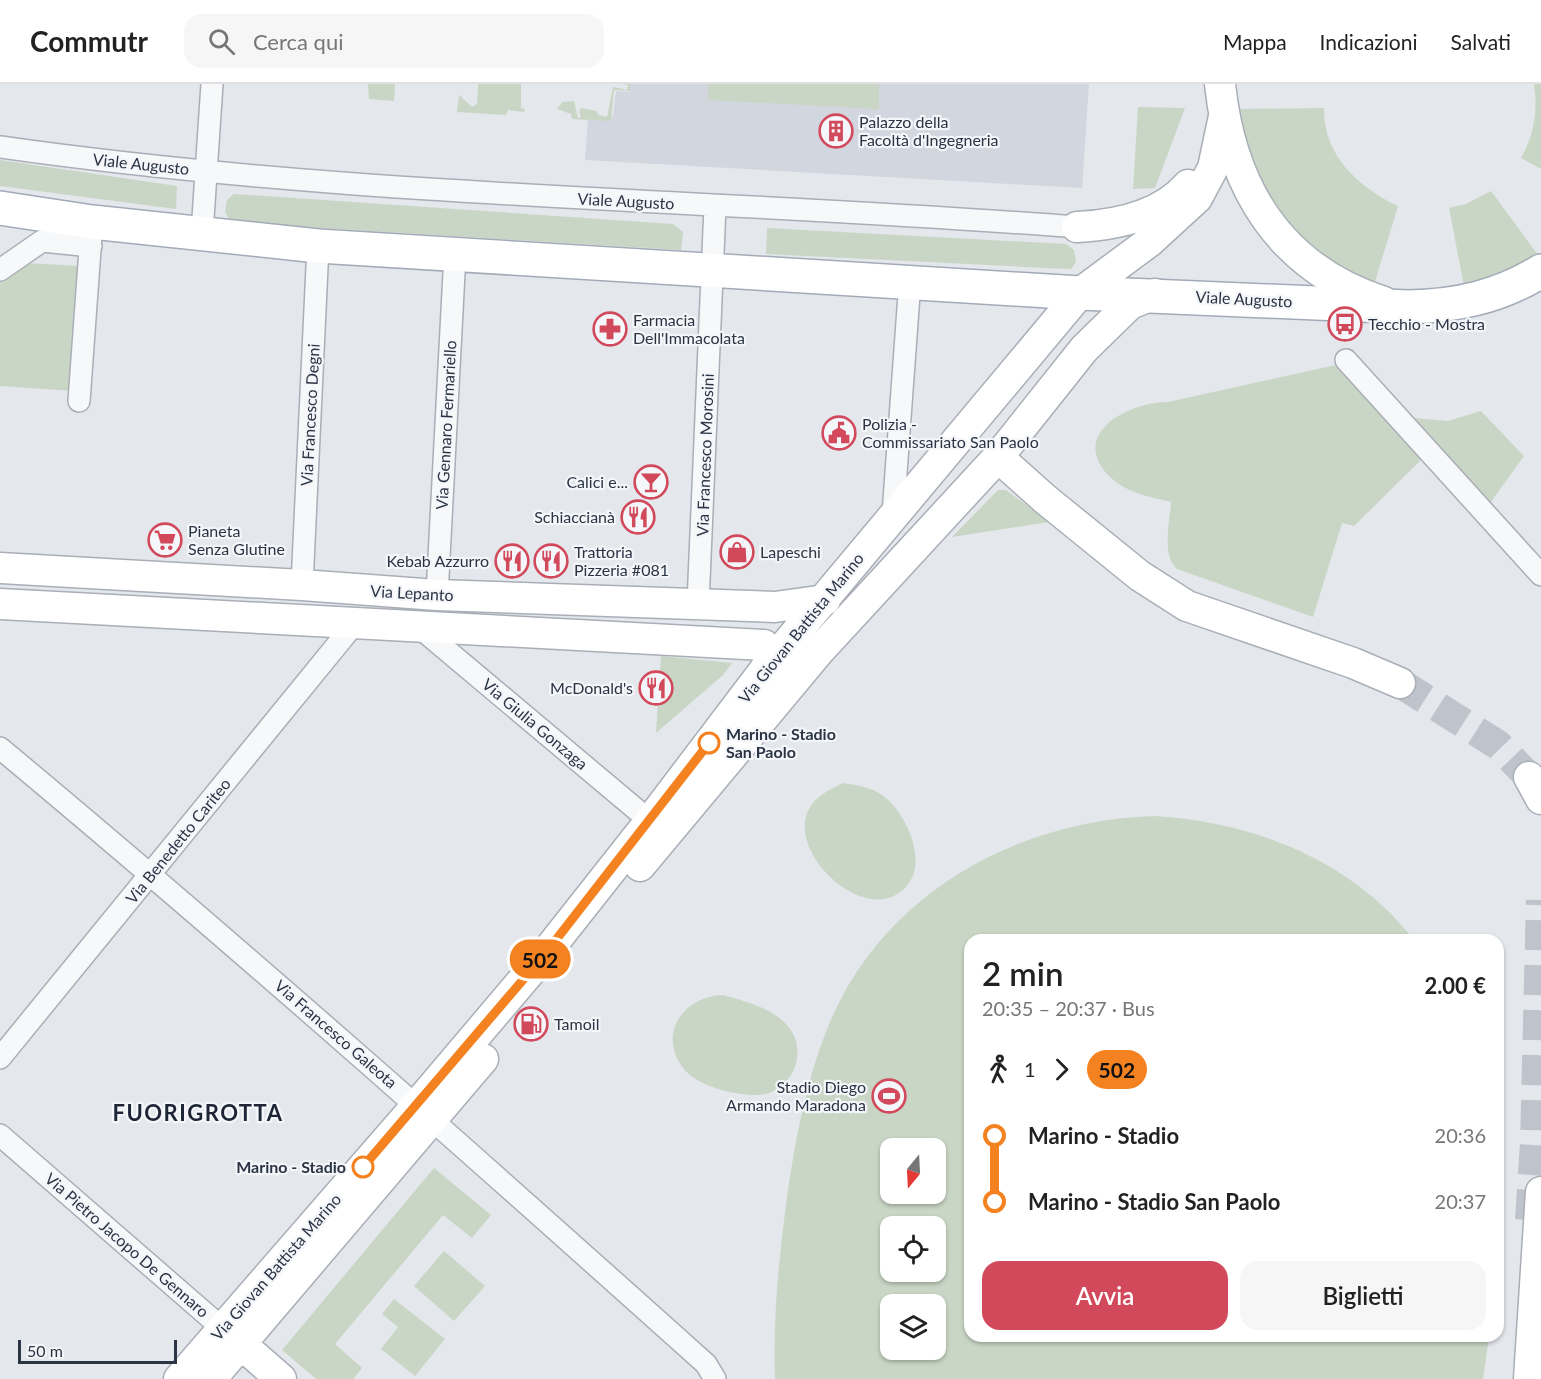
<!DOCTYPE html>
<html lang="it">
<head>
<meta charset="utf-8">
<style>
	body { margin:0; font-family:Lato,sans-serif; background:#f6f6f6; color:#222; height:100vh; display:flex; flex-direction:column; font-size:22px; white-space:nowrap }
	* { box-sizing:border-box; margin:0 }
	p { font-size:20px; color:#767676 }
	.icon { flex:none; width:33px; height:33px; fill:none; stroke:currentColor; stroke-width:2; stroke-linecap:round; stroke-linejoin:round }
	.map { position:relative; flex:1; overflow:hidden }
	.sheet { position:absolute; left:964px; top:850px; width:540px; height:408px; display:flex; flex-direction:column; background:#fff; border-radius:18px; box-shadow:0 2px 4px #0004 }
	.sheet>* { flex:none }
	.badge { padding:0 12px; border-radius:20px; font-size:21px; line-height:39px }
	.needle { width:39px; rotate:198deg }
	.controls { position:absolute; left:880px; top:1054px; display:grid; gap:12px }
	.controls a { display:grid; place-items:center; width:66px; height:66px; border-radius:12px; background:#fff; box-shadow:0 2px 4px #0004; font-size:30px }
	.scale { position:absolute; left:18px; bottom:15px; width:159px; box-sizing:border-box; padding-left:6px; border:3px solid #2b3445; border-top:0; font-size:16px; line-height:21px; white-space:nowrap; color:#2b3445; -webkit-text-stroke:4px #f4f6f9; paint-order:stroke }
	.map>.badge { position:absolute; translate:-50% -50%; box-shadow:0 0 0 3px #fff }
	.legs { display:flex; align-items:center; gap:9px; height:66px; padding:0 18px; font-size:20px }
	.legs p { margin-inline-start:auto }
	.summary { display:flex; align-items:center; justify-content:space-between; height:102px; padding:0 18px }
	h1 { font-size:33px; font-weight:600; line-height:45px }
	.primary-button { display:flex; gap:12px; margin-top:auto; padding:12px 18px }
	.primary-button a { flex:1; height:69px; border-radius:18px; background:#d1495b; color:#fff; font-size:24px; font-weight:600; line-height:69px; text-align:center }
	.primary-button a+a { background:#f6f6f6; color:#222 }
	ul { padding:0 18px; list-style:none }
	li { display:flex; align-items:center; gap:21px; height:66px; font-size:22px }
	li i { display:grid; place-items:center; width:9px; height:100%; margin:0 8px; background:currentColor }
	li i::after { content:''; width:15px; height:15px; margin:-8px; border:4px solid; border-radius:50%; background:#fff }
	li p { margin-inline-start:auto }
	li:first-child i { background:linear-gradient(#0000 50%,currentColor 0) }
	li:last-child i { background:linear-gradient(currentColor 50%,#0000 0) }
	header { display:flex; align-items:center; gap:36px; box-sizing:border-box; height:84px; padding:0 30px; background:#fff; border-bottom:2px solid #e0e0e0 }
	header strong { font-size:28px }
	nav { display:flex; gap:33px; margin-inline-start:auto; font-size:21px }
	.search { width:420px; height:54px; background:#f6f6f6; display:flex; align-items:center; gap:15px; box-sizing:border-box; padding:0 21px; border-radius:18px; color:#767676; font-size:22px }
	.map>svg:first-child { display:block }
	.built { fill:#d2d6de }
	.green { fill:#c9d6c5; fill-rule:evenodd }
	.lines { fill:none; stroke-linecap:round; stroke-linejoin:round }
	.secondary-tunnel { stroke:#bfc3cb; stroke-width:30; stroke-dasharray:30 15; stroke-linecap:butt }
	.street-casing { stroke:#a9aeb7; stroke-width:24 }
	.secondary-casing { stroke:#a9aeb7; stroke-width:33 }
	.primary-casing { stroke:#a3abb8; stroke-width:36 }
	.street { stroke:#f7f8fa; stroke-width:21 }
	.secondary { stroke:#fff; stroke-width:30 }
	.primary { stroke:#fff; stroke-width:33 }
	.line-1-casing { stroke:#fff; stroke-width:14 }
	.line-1 { stroke:#f58220; stroke-width:9 }
	.stop-1-dot { fill:#fff; stroke:#f58220; stroke-width:3 }
	.labels { text-anchor:middle; stroke-width:4.5; stroke-linejoin:round; paint-order:stroke }
	.poi-label { font-size:16px; fill:#2b3445; stroke:#f4f6f9; text-anchor:start }
	.street-label { font-size:16px; fill:#2b3445; stroke:#f4f6f9 }
	.stop-label { font-size:16px; font-weight:bold; fill:#2b3445; stroke:#f4f6f9; text-anchor:start }
	.district-label { font-size:22px; font-weight:bold; letter-spacing:1.5px; fill:#1d2536; stroke:#f4f6f9 }
</style>
</head>
<body>
<header>
<strong>Commutr</strong>
<div class="search"><svg class="icon" aria-label="search" viewBox="0 0 24 24"><circle cx="10" cy="10" r="6"/><path d="M15 15l6 6"/></svg>Cerca qui</div>
<nav><a>Mappa</a><a>Indicazioni</a><a>Salvati</a></nav>
</header>
<div class="map">
<svg width="1541" height="1295" viewBox="0 0 1541 1295">
	<rect width="100%" height="100%" fill="#e4e7ec"/>
	<path class="built" d="M630 0H1089L1082 104 585 76 588 35 613 32 616 7 630 8Z"/>
	<path class="green" d="M368 0H395L394 17 369 15Z
		M478 0H521V24L525 25 524 28 508 26 506 31 457 28 459 11 472 23 477 20Z
		M623 0H630V7L614 6 611 37 572 35 571 30 557 25 562 18 574 17 578 34 581 33 579 27 581 24 596 27 599 31 607 33 613 3 627 6 628 1Z
		M708 0H879V25L708 16Z
		M1534 0H1541V85L1521 74C1534 51 1538 27 1534 0Z
		M1138 23 1185 24 1155 104 1133 105Z
		M1324 24C1323 71 1358 103 1398 122L1374 201 1337 185 1275 129 1243 53 1240 25Z
		M0 76 177 102 176 125 0 102Z
		M1491 107 1541 175 1465 207 1449 124 1466 120Z
		M234 110 673 140 683 148 681 166 270 141 229 135 225 128 227 116Z
		M767 144 1066 160 1074 166 1076 178 1071 185H1066L766 170Z
		M23 179 81 182 74 307 0 302V193Z
		M1345 279 1427 370 1354 442 1342 439 1313 533 1177 485C1161 470 1170 438 1171 418 1149 413 1124 408 1108 391 1069 348 1130 318 1168 318Z
		M1481 327 1524 372 1488 422 1401 329 1413 334 1448 337Z
		M998 406H1006L1049 438 952 453Z
		M661 572 732 579 723 591 656 649Z
		M843 699C855 701 871 703 882 711 905 727 927 774 909 799 873 849 787 773 808 727 815 712 829 706 843 699Z
		M1155 732C1253 738 1352 776 1414 856H970V1252L1489 1253 1483 1295H775C773 1239 778 1183 785 1128 794 1062 806 992 833 931 890 805 1021 736 1155 732ZM891 1065H936V1110H891ZM891 1143H936V1188H891ZM891 1221H936V1266H891Z
		M723 911C744 917 769 923 785 939 812 965 792 1012 755 1011 733 1011 697 1002 683 984 657 949 684 912 723 911Z
		M434 1084 491 1131 472 1154 443 1131 335 1260 362 1284 353 1295H316L282 1266Z
		M444 1167 485 1202 454 1237 414 1202Z
		M394 1215 445 1255 415 1292 381 1265 398 1243 382 1230Z"/>
	<g class="lines">
		<path class="secondary-tunnel" d="M1400 599 1498 661 1529 693
			M1530 1136 1535 1060 1541 816"/>
		<g class="street-casing">
			<path id="street" d="M0 63C357 114 718 115 1077 143
				M202 149 212 0
				M0 186 42 157 91 162
				M1346 276 1541 491
				M79 317 92 138
				M893 430 910 197
				M302 501 318 162
				M437 511 455 170
				M698 520 715 122
				M419 543 650 737
				M0 664C240 864 474 1072 706 1280L715 1295
				M0 974 355 539
				M0 1051 222 1244"/>
		</g>
		<g class="secondary-casing">
			<path id="secondary" d="M1220 0C1231 105 1281 185 1384 218
				M1077 143C1116 141 1161 132 1188 101
				M998 373 1045 415 1140 492 1187 522 1353 579 1400 599
				M0 484 302 501 437 511 775 523 825 516
				M0 520 764 561 772 574 763 588
				M1529 693 1541 715
				M640 782 820 566 998 373 1084 265 1130 220 1155 210
				M225 1246 281 1295
				M179 1295 417 1021 545 870 650 737 763 588 1080 209 1149 158 1197 114 1213 84 1224 32
				M211 1295 483 975
				M1529 1295 1541 1108"/>
		</g>
		<g class="primary-casing">
			<path id="primary" d="M0 124 92 138 318 162 1080 209 1408 223C1456 222 1499 213 1541 187"/>
		</g>
		<use href="#street" class="street"/>
		<use href="#secondary" class="secondary"/>
		<use href="#primary" class="primary"/>
	</g>
	<g class="lines">
		<g class="line-1-casing">
			<path id="line-1" d="M363 1083 545 870 709 659"/>
		</g>
		<use href="#line-1" class="line-1"/>
	</g>
	<defs>
		<g id="building-ring" transform="scale(1.725)"><circle r="9.5" fill="#f4f6f9" stroke="#d1495b" stroke-width="1.5"/><path d="M-4-6H4V6H1V3H-1V6H-4ZM-2.5-4.3h1.7v1.8h-1.7ZM.8-4.3h1.7v1.8H.8ZM-2.5-1h1.7V.8h-1.7ZM.8-1h1.7V.8H.8Z" fill="#d1495b"/></g>
		<g id="bus-ring" transform="scale(1.725)"><circle r="9.5" fill="#f4f6f9" stroke="#d1495b" stroke-width="1.5"/><path d="M-5-6H5V4H4V6H2V4H-2V6H-4V4H-5ZM-3.5-4V0h7V-4ZM-3.5 1.2v1.5H-2V1.2ZM2 1.2v1.5H3.5V1.2Z" fill="#d1495b"/></g>
		<g id="pharmacy-ring" transform="scale(1.725)"><circle r="9.5" fill="#f4f6f9" stroke="#d1495b" stroke-width="1.5"/><path d="M-2-6h4v4h4v4h-4v4h-4v-4h-4v-4h4Z" fill="#d1495b"/></g>
		<g id="civic-ring" transform="scale(1.725)"><circle r="9.5" fill="#f4f6f9" stroke="#d1495b" stroke-width="1.5"/><path d="M-.6-6.5H3V-4.5H.6V-3L4-1V1h2V6H-6V1h2V-1L-.6-3ZM-1.2 2.5V6h2.4V2.5Z" fill="#d1495b"/></g>
		<g id="bar-ring" transform="scale(1.725)"><circle r="9.5" fill="#f4f6f9" stroke="#d1495b" stroke-width="1.5"/><path d="M-6-5H6L.8 .8V4.5H3.5V6h-7V4.5H-.8V.8Z" fill="#d1495b"/></g>
		<g id="restaurant-ring" transform="scale(1.725)"><circle r="9.5" fill="#f4f6f9" stroke="#d1495b" stroke-width="1.5"/><path d="M-5-6h1v4h1v-4h1v4h1v-4h1v5L-1.5 .5V6h-2V.5L-5-1ZM5-6V6H3V1.5H1.5Q1.5-4 5-6Z" fill="#d1495b"/></g>
		<g id="supermarket-ring" transform="scale(1.725)"><circle r="9.5" fill="#f4f6f9" stroke="#d1495b" stroke-width="1.5"/><path d="M-6-5.5h2.5l.6 2H6L4.5 2H-2.5L-4.4-4H-6ZM-1.5 3.2a1.3 1.3 0 1 0 .1 0ZM3 3.2a1.3 1.3 0 1 0 .1 0Z" fill="#d1495b"/></g>
		<g id="shop-ring" transform="scale(1.725)"><circle r="9.5" fill="#f4f6f9" stroke="#d1495b" stroke-width="1.5"/><path d="M-5-2.5h2.3a2.7 3.5 0 0 1 5.4 0H5L5.5 6h-11ZM-1.5-2.5h3a1.5 2.3 0 0 0-3 0Z" fill="#d1495b"/></g>
		<g id="fuel-ring" transform="scale(1.725)"><circle r="9.5" fill="#f4f6f9" stroke="#d1495b" stroke-width="1.5"/><path d="M-5.5-6h7V0h2V4h1.3V-2.5L3-4.5l.8-.8L6-3V5H2.5V1h-1V6h-7ZM-4.2-4.7v3.2H.2V-4.7Z" fill="#d1495b"/></g>
		<g id="stadium-ring" transform="scale(1.725)"><circle r="9.5" fill="#f4f6f9" stroke="#d1495b" stroke-width="1.5"/><path d="M0-5a6.5 5 0 1 0 0 10a6.5 5 0 1 0 0-10ZM-3.5-1.8h7v3.6h-7Z" fill="#d1495b"/></g>
	</defs>
	<g fill-rule="evenodd">
		<use href="#building-ring" x="836" y="47"/>
		<use href="#bus-ring" x="1345" y="240"/>
		<use href="#pharmacy-ring" x="610" y="245"/>
		<use href="#civic-ring" x="839" y="349"/>
		<use href="#bar-ring" x="651" y="398"/>
		<use href="#restaurant-ring" x="638" y="433"/>
		<use href="#supermarket-ring" x="165" y="456"/>
		<use href="#shop-ring" x="737" y="468"/>
		<use href="#restaurant-ring" x="512" y="477"/>
		<use href="#restaurant-ring" x="551" y="477"/>
		<use href="#restaurant-ring" x="656" y="604"/>
		<use href="#fuel-ring" x="531" y="940"/>
		<use href="#stadium-ring" x="889" y="1012"/>
	</g>
	<g class="stop-1-dot">
		<circle cx="709" cy="659" r="10"/>
		<circle cx="363" cy="1083" r="10"/>
	</g>
	<g class="labels">
		<g class="poi-label">
			<text x="859" y="44">Palazzo della<tspan x="859" dy="18">Facoltà d'Ingegneria</tspan></text>
			<text x="633" y="242">Farmacia<tspan x="633" dy="18">Dell'Immacolata</tspan></text>
			<text x="1368" y="246">Tecchio - Mostra</text>
			<text x="862" y="346">Polizia -<tspan x="862" dy="18">Commissariato San Paolo</tspan></text>
			<text x="628" y="404" text-anchor="end">Calici e...</text>
			<text x="615" y="439" text-anchor="end">Schiaccianà</text>
			<text x="188" y="453">Pianeta<tspan x="188" dy="18">Senza Glutine</tspan></text>
			<text x="574" y="474">Trattoria<tspan x="574" dy="18">Pizzeria #081</tspan></text>
			<text x="760" y="474">Lapeschi</text>
			<text x="489" y="483" text-anchor="end">Kebab Azzurro</text>
			<text x="633" y="610" text-anchor="end">McDonald's</text>
			<text x="554" y="946">Tamoil</text>
			<text x="866" y="1009" text-anchor="end">Stadio Diego<tspan x="866" dy="18">Armando Maradona</tspan></text>
		</g>
		<g class="street-label">
			<text transform="translate(141 80) rotate(6)" y="6">Viale Augusto</text>
			<text transform="translate(626 117) rotate(3)" y="6">Viale Augusto</text>
			<text transform="translate(1244 215) rotate(3)" y="6">Viale Augusto</text>
			<text transform="translate(310 331) rotate(-87)" y="6">Via Francesco Degni</text>
			<text transform="translate(446 341) rotate(-87)" y="6">Via Gennaro Fermariello</text>
			<text transform="translate(705 371) rotate(-88)" y="6">Via Francesco Morosini</text>
			<text transform="translate(412 509) rotate(3)" y="6">Via Lepanto</text>
			<text transform="translate(801 544) rotate(-51)" y="6">Via Giovan Battista Marino</text>
			<text transform="translate(535 640) rotate(40)" y="6">Via Giulia Gonzaga</text>
			<text transform="translate(178 757) rotate(-51)" y="6">Via Benedetto Cariteo</text>
			<text transform="translate(336 950) rotate(41)" y="6">Via Francesco Galeota</text>
			<text transform="translate(127 1161) rotate(41)" y="6">Via Pietro Jacopo De Gennaro</text>
			<text transform="translate(276 1183) rotate(-49)" y="6">Via Giovan Battista Marino</text>
		</g>
		<g class="stop-label">
			<text x="726" y="656">Marino - Stadio<tspan x="726" dy="18">San Paolo</tspan></text>
			<text x="346" y="1089" text-anchor="end">Marino - Stadio</text>
		</g>
		<g class="district-label">
			<text x="198" y="1037">FUORIGROTTA</text>
		</g>
	</g>
</svg>
<div class="controls">
<a><svg class="needle" viewBox="-14 -14 28 28"><path d="M0-13l5 13h-10z" fill="#e53935"/><path d="M0 13l5-13h-10z" fill="#767676"/></svg></a>
<a><svg class="icon" aria-label="locate" viewBox="0 0 24 24"><circle cx="12" cy="12" r="6"/><path d="M12 2v4M12 18v4M2 12h4M18 12h4"/></svg></a>
<a><svg class="icon" aria-label="layers" viewBox="0 0 24 24"><path d="M12 4l9 5-9 5-9-5zM3 14l9 5 9-5"/></svg></a>
</div>
<div class="scale">50 m</div>
<b class="badge" style="left:540px;top:875px;background:#f58220;color:#111">502</b>
<section class="sheet">
<div class="summary"><div><h1>2 min</h1><p>20:35 – 20:37 · Bus</p></div><b>2.00 €</b></div>
<div class="legs"><svg class="icon" aria-label="walk" viewBox="0 0 24 24"><circle cx="13" cy="4" r="2"/><path d="M13 8l-2 6 4 7M11 14l-3 7M7 12l3-4h3l4 4"/></svg>1<svg class="icon" aria-label="forward" viewBox="0 0 24 24"><path d="M9 5l7 7-7 7"/></svg><b class="badge" style="background:#f58220;color:#111">502</b></div>
<ul>
<li><i style="color:#f58220"></i><b>Marino - Stadio</b><p>20:36</p></li>
<li><i style="color:#f58220"></i><b>Marino - Stadio San Paolo</b><p>20:37</p></li>
</ul>
<div class="primary-button"><a>Avvia</a><a>Biglietti</a></div>
</section>
</div>
</body>
</html>
